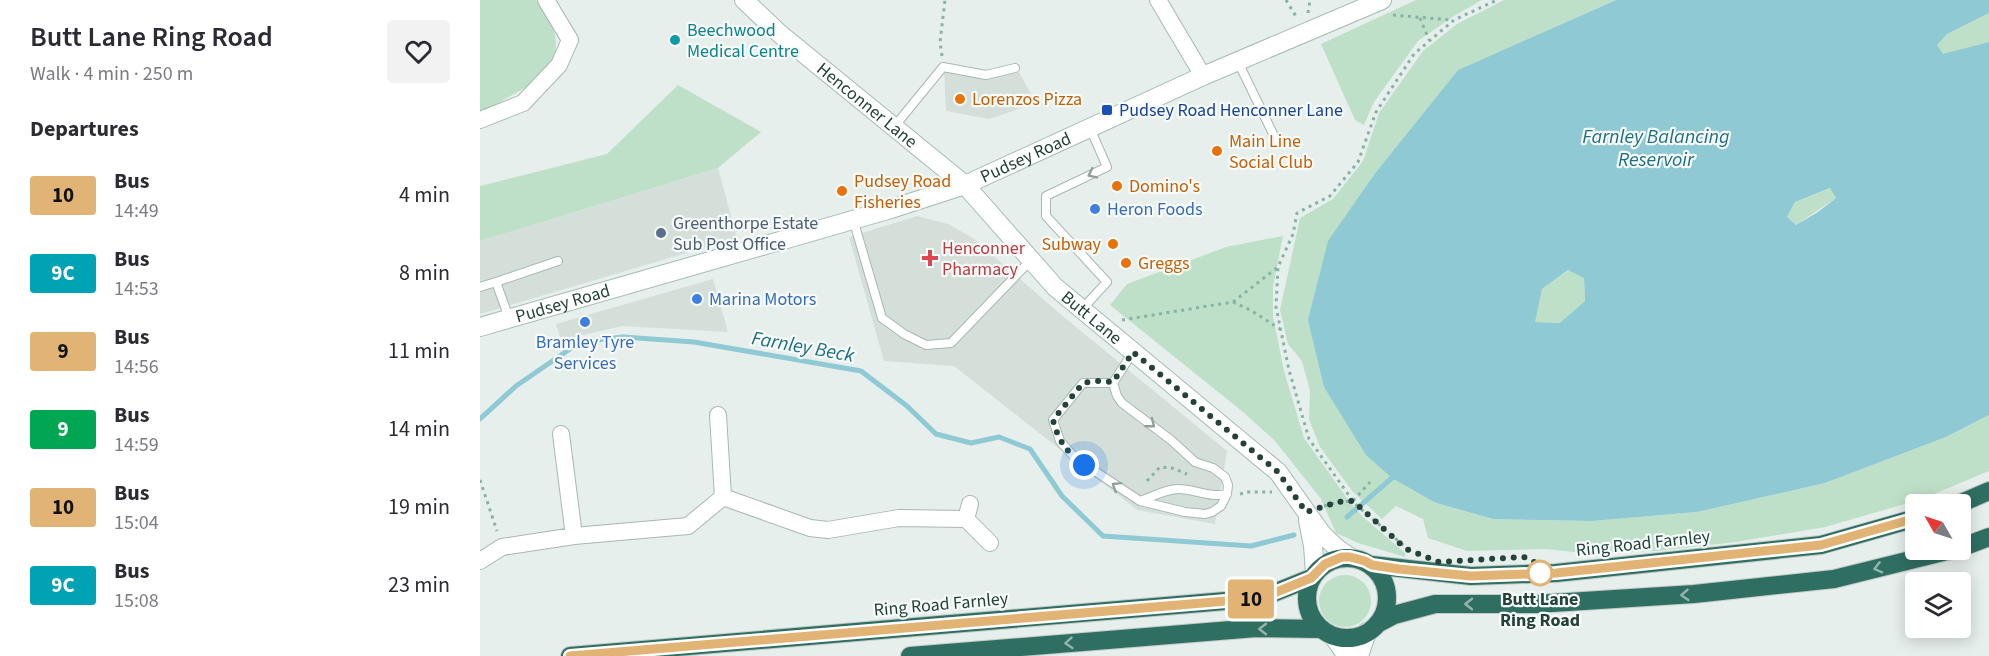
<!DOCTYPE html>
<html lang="en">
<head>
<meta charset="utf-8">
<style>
	body { margin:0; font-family:"Source Sans 3",sans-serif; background:#f2f2f3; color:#2b2b33; height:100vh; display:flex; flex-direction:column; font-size:22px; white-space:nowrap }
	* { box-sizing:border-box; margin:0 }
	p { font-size:20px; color:#7c7c81 }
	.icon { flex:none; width:33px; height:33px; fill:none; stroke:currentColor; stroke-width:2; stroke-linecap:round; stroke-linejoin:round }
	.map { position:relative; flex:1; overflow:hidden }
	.side { display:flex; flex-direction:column; background:#fff; width:480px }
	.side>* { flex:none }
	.badge { padding:0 12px; border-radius:4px; font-size:21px; line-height:39px }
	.needle { width:39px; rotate:309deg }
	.controls { position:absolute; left:1425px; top:494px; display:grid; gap:12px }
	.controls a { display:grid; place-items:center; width:66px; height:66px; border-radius:6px; background:#fff; box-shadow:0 3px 15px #0003; font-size:30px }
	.you { position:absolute; width:30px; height:30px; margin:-15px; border:4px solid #fff; border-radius:50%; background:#1a73e8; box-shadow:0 0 0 9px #1a73e833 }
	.map>.badge { position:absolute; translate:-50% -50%; box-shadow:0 0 0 3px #fff }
	h2 { padding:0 30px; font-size:22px; line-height:54px }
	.round { display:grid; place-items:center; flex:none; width:63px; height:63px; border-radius:6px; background:#f2f2f3 }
	.headline { display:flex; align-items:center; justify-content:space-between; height:102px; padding:0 30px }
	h1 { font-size:28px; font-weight:600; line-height:45px }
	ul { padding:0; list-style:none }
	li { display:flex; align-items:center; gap:18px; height:78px; padding:0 30px }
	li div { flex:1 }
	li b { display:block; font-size:22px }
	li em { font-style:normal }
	li .badge { min-width:66px; font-weight:700; text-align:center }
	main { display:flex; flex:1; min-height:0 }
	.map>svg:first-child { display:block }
	.built { fill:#d4dfda }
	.green { fill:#bfe0c8 }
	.water { fill:#8ec9d4; fill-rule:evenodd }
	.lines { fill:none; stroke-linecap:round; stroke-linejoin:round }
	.stream { stroke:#8ec9d4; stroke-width:5 }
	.lane-casing { stroke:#a8b8b2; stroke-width:10 }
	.street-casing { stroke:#a8b8b2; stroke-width:18 }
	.secondary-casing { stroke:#a4bbb3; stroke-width:20 }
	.highway-casing { stroke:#c2cac8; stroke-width:20 }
	.path { stroke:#86b3a5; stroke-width:3; stroke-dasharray:3 4.5; stroke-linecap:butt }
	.lane { stroke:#fff; stroke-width:8 }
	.street { stroke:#fff; stroke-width:16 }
	.secondary { stroke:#fff; stroke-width:18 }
	.highway { stroke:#2f6f62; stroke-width:18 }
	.oneway { stroke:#92a09c }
	.oneway2 { stroke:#93b5ae }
	.line-casing { stroke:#fff; stroke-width:14 }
	.line { stroke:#e1b475; stroke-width:9 }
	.walk { stroke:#24423a; stroke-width:6; stroke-dasharray:0 10.8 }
	.culture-dot { fill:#0f9aa8; stroke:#f7fbf9; stroke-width:2 }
	.food-dot { fill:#e8710a; stroke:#f7fbf9; stroke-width:2 }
	.transit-dot { fill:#1a4fb4; stroke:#f7fbf9; stroke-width:2 }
	.shop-dot { fill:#3f7fe0; stroke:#f7fbf9; stroke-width:2 }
	.service-dot { fill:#5c6f8a; stroke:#f7fbf9; stroke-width:2 }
	.health-dot { fill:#e0444e; stroke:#f7fbf9; stroke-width:2 }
	.stop-dot { fill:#fff; stroke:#e1b475; stroke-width:3 }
	.labels { text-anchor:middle; stroke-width:4.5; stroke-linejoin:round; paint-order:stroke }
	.culture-label { font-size:18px; fill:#0d838f; stroke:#f7fbf9; text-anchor:start }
	.food-label { font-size:18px; fill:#c56008; stroke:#f7fbf9; text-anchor:start }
	.street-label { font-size:18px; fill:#24423a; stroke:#f7fbf9 }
	.transit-label { font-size:18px; fill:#164399; stroke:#f7fbf9; text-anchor:start }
	.shop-label { font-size:18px; fill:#366cbe; stroke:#f7fbf9; text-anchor:start }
	.service-label { font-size:18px; fill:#4e5e75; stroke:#f7fbf9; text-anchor:start }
	.health-label { font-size:18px; fill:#be3a42; stroke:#f7fbf9; text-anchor:start }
	.stop-label { font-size:18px; font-weight:bold; fill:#24423a; stroke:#f7fbf9 }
	.water-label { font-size:20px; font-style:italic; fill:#1c6f80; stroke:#f7fbf9 }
</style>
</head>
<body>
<main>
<section class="side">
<div class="headline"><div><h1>Butt Lane Ring Road</h1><p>Walk · 4 min · 250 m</p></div><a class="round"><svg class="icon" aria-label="heart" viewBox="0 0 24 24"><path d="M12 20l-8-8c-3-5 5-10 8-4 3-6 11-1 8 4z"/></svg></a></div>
<h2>Departures</h2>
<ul>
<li><span class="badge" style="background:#e1b475;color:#111">10</span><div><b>Bus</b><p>14:49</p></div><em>4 min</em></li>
<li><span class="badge" style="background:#00a3b4;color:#fff">9C</span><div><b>Bus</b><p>14:53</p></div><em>8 min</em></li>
<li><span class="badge" style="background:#e1b475;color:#111">9</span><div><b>Bus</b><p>14:56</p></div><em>11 min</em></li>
<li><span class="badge" style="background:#00a651;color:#fff">9</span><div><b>Bus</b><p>14:59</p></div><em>14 min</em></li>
<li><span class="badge" style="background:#e1b475;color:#111">10</span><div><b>Bus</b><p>15:04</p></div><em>19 min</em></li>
<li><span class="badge" style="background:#00a3b4;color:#fff">9C</span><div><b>Bus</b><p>15:08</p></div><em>23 min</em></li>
</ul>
</section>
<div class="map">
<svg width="1509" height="656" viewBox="0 0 1509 656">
	<rect width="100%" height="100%" fill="#e6efeb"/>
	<path class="built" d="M464 67 507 74 536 67 556 103 509 119 466 111Z
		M238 168 257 238 0 314V241Z
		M437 216 468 224 493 238 579 313 747 451 735 524 657 510 474 366 404 361 369 237Z
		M233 279 248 332 142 326 81 340 76 324Z"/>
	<path class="green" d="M0 0H56C90 43 79 69 34 94 23 100 12 108 0 112Z
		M936 0H1002L974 16 938 41 894 102 884 125 875 120 841 44Z
		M1024 0H1136L978 70 896 172 955 503 1013 519 1112 521 1217 512 1345 483 1466 437 1509 415V471L1442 499 1345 527 1256 542 1176 551 1105 553 1064 549 987 551 948 538 943 519 916 506 902 519 873 492 840 447 829 419 830 391 822 361 808 344 800 310 820 218 853 199 883 161 899 113 943 51 977 24Z
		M1509 13V42L1463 55 1456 45 1467 34Z
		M198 85 281 132 238 168 0 241V186L127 154Z
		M1351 188 1356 198 1316 225 1307 217 1315 202Z
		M803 236 793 287V316L804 371 824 438 869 501 882 516 925 553V557L878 543 856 533 841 499 795 441 763 412 630 305 647 284 746 247Z
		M1089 270 1104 278 1105 301 1081 323 1054 322 1062 289Z
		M839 601a26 26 0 1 1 52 0a26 26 0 1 1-52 0Z"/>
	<path class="water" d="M1136 0H1509V13L1467 34 1457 45 1463 54 1509 42V415L1466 437 1345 483 1217 512 1112 521 1013 519 956 503 912 478 886 455 844 387 828 320 848 241 896 172 978 70ZM1350 188 1356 198 1338 212 1316 225 1307 217 1315 202ZM1088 270 1104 278 1105 301 1080 323 1055 322 1062 289Z"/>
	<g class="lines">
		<path class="stream" d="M0 419 36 386 100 342 143 337 214 342 381 371 427 406 456 434 491 443 519 437 550 449 582 496 623 536 771 546 814 535
			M867 517 912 478"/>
		<g class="lane-casing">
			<path id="lane" d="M758 62 797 142
				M414 127 463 67 506 75 535 68
				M373 219 402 318 424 334 446 345 471 343 551 260
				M16 282 78 261
				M0 287 16 282 29 318
				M602 309 627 282 566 216V196L627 167 610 128
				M633 383 637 396 642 403 691 440 715 462 733 468 745 477 748 485 747 494 741 506 732 512 725 514 705 512 660 501 595 458 580 441 573 420 603 383H633L653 352
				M660 501C673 497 685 489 698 489 715 489 730 498 747 494"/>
		</g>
		<g class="street-casing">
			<path id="street" d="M678 0 723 76
				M0 120 43 103 79 65 90 40 66 0
				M238 415 243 497
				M81 434 94 536
				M486 519 510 543
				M0 561 22 547 94 536 208 526 243 497 330 528 348 530 419 518 486 519 490 504"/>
		</g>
		<g class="secondary-casing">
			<g id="secondary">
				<path id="s1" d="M264 0 300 34 485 185 575 287 798 472 842 534 858 549 870 557"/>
				<path id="s2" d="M0 327 411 209 485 185 723 76 902 0"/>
				<path d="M828 520 833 546 835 572"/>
				<path d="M853 636 867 656"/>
				<path d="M879 656 887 632"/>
			</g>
		</g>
		<g class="highway-casing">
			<path id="highway" d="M1479 504 1509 491
				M1480 548 1509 537
				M827 598a40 40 0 1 1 80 0a40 40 0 1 1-80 0Z
				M892 565 991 576 1076 573 1341 545 1436 518
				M897 624 914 615 955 604H1056L1214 594 1354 579 1475 549
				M90 656 781 598 831 578
				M430 656 776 628 842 629"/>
		</g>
		<path class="path" d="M806 0 817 18
			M828 13 830 0
			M913 15 972 20
			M940 18 949 40
			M462 56 460 42 465 0
			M753 302 772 311 800 329
			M642 320 753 302 798 267
			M0 480 17 531
			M667 481 680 467 692 468 707 474
			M760 494 768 492H792
			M844 506 858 502 873 501 890 482
			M929 550 875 504 829 439 809 370 796 307 798 267 813 234 817 213 850 196 878 162 896 112 934 54 974 20 1017 0"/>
		<use href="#lane" class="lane"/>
		<use href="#street" class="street"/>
		<use href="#secondary" class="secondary"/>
		<use href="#highway" class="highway"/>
	</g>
	<defs><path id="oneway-chevron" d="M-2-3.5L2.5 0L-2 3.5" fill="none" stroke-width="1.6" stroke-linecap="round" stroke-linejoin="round" transform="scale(1.5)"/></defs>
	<g class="oneway">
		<use href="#oneway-chevron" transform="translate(612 174) rotate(154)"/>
		<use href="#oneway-chevron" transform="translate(671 424) rotate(38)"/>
		<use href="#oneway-chevron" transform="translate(636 486) rotate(-148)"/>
	</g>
	<g class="oneway2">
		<use href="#oneway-chevron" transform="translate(1398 568) rotate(166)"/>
		<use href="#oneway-chevron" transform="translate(1205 595) rotate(176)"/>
		<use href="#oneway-chevron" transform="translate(989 604) rotate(-180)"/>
		<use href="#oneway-chevron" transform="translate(783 629) rotate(-180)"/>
		<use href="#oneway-chevron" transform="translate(589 643) rotate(175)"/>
	</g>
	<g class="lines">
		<g class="line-casing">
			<path id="line" d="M90 656 782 598 831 578 845 564 862 557H870L885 561 892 565 919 569 991 576 1076 573 1341 545 1436 518"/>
		</g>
		<use href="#line" class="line"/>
		<path class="walk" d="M604 465C587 453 578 440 573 420L603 383 617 381 633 382 653 352 798 472 826 512 858 502 873 501 926 549 959 562 1044 557 1060 565V573"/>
	</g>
	<circle class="culture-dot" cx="195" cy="40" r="6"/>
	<g class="food-dot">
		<circle cx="480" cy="99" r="6"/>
		<circle cx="737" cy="151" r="6"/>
		<circle cx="637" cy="186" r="6"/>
		<circle cx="362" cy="191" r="6"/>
		<circle cx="633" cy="244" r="6"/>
		<circle cx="646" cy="263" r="6"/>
	</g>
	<rect class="transit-dot" x="621" y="104" width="12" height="12" rx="3"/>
	<g class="shop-dot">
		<circle cx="615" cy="209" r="6"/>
		<circle cx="217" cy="299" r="6"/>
		<circle cx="105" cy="322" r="6"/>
	</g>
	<circle class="service-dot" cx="181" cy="233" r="6"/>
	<path class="health-dot" d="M447 249h6v6h6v6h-6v6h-6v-6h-6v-6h6z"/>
	<circle class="stop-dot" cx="1060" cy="573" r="12"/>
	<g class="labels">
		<g class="culture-label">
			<text x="207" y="36">Beechwood<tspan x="207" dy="21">Medical Centre</tspan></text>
		</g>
		<g class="food-label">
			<text x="492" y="105">Lorenzos Pizza</text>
			<text x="749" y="147">Main Line<tspan x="749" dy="21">Social Club</tspan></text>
			<text x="374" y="187">Pudsey Road<tspan x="374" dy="21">Fisheries</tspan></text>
			<text x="649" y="192">Domino's</text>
			<text x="621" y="250" text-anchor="end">Subway</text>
			<text x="658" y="269">Greggs</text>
		</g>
		<g class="street-label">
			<text dy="6" stroke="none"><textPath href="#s1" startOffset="162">Henconner Lane</textPath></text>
			<text dy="6" stroke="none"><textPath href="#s2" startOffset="572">Pudsey Road</textPath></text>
			<text dy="6" stroke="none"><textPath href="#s2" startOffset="86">Pudsey Road</textPath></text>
			<text dy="6" stroke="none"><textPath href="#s1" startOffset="472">Butt Lane</textPath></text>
			<text transform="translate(1163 543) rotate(-6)" y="6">Ring Road Farnley</text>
			<text transform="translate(461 604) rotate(-5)" y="6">Ring Road Farnley</text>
		</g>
		<g class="transit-label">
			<text x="639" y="116">Pudsey Road Henconner Lane</text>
		</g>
		<g class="shop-label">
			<text x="627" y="215">Heron Foods</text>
			<text x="229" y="305">Marina Motors</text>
			<text x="105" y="348" text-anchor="middle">Bramley Tyre<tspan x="105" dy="21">Services</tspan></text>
		</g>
		<g class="service-label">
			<text x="193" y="229">Greenthorpe Estate<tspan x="193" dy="21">Sub Post Office</tspan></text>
		</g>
		<g class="health-label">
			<text x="462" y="254">Henconner<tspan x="462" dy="21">Pharmacy</tspan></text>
		</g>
		<g class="stop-label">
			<text x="1060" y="605">Butt Lane<tspan x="1060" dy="21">Ring Road</tspan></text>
		</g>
		<g class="water-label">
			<text x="1176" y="143">Farnley Balancing<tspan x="1176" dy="23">Reservoir</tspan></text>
			<text transform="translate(323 346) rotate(10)" y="7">Farnley Beck</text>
		</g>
	</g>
</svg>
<div class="controls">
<a><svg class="needle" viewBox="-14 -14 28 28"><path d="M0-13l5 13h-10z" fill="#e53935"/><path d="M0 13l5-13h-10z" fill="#7c7c81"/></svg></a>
<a><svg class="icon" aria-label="layers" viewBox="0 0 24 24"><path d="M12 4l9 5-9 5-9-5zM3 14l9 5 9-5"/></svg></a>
</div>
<div class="you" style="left:604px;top:465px"></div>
<b class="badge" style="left:771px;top:599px;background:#e1b475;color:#111">10</b>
</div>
</main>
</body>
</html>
